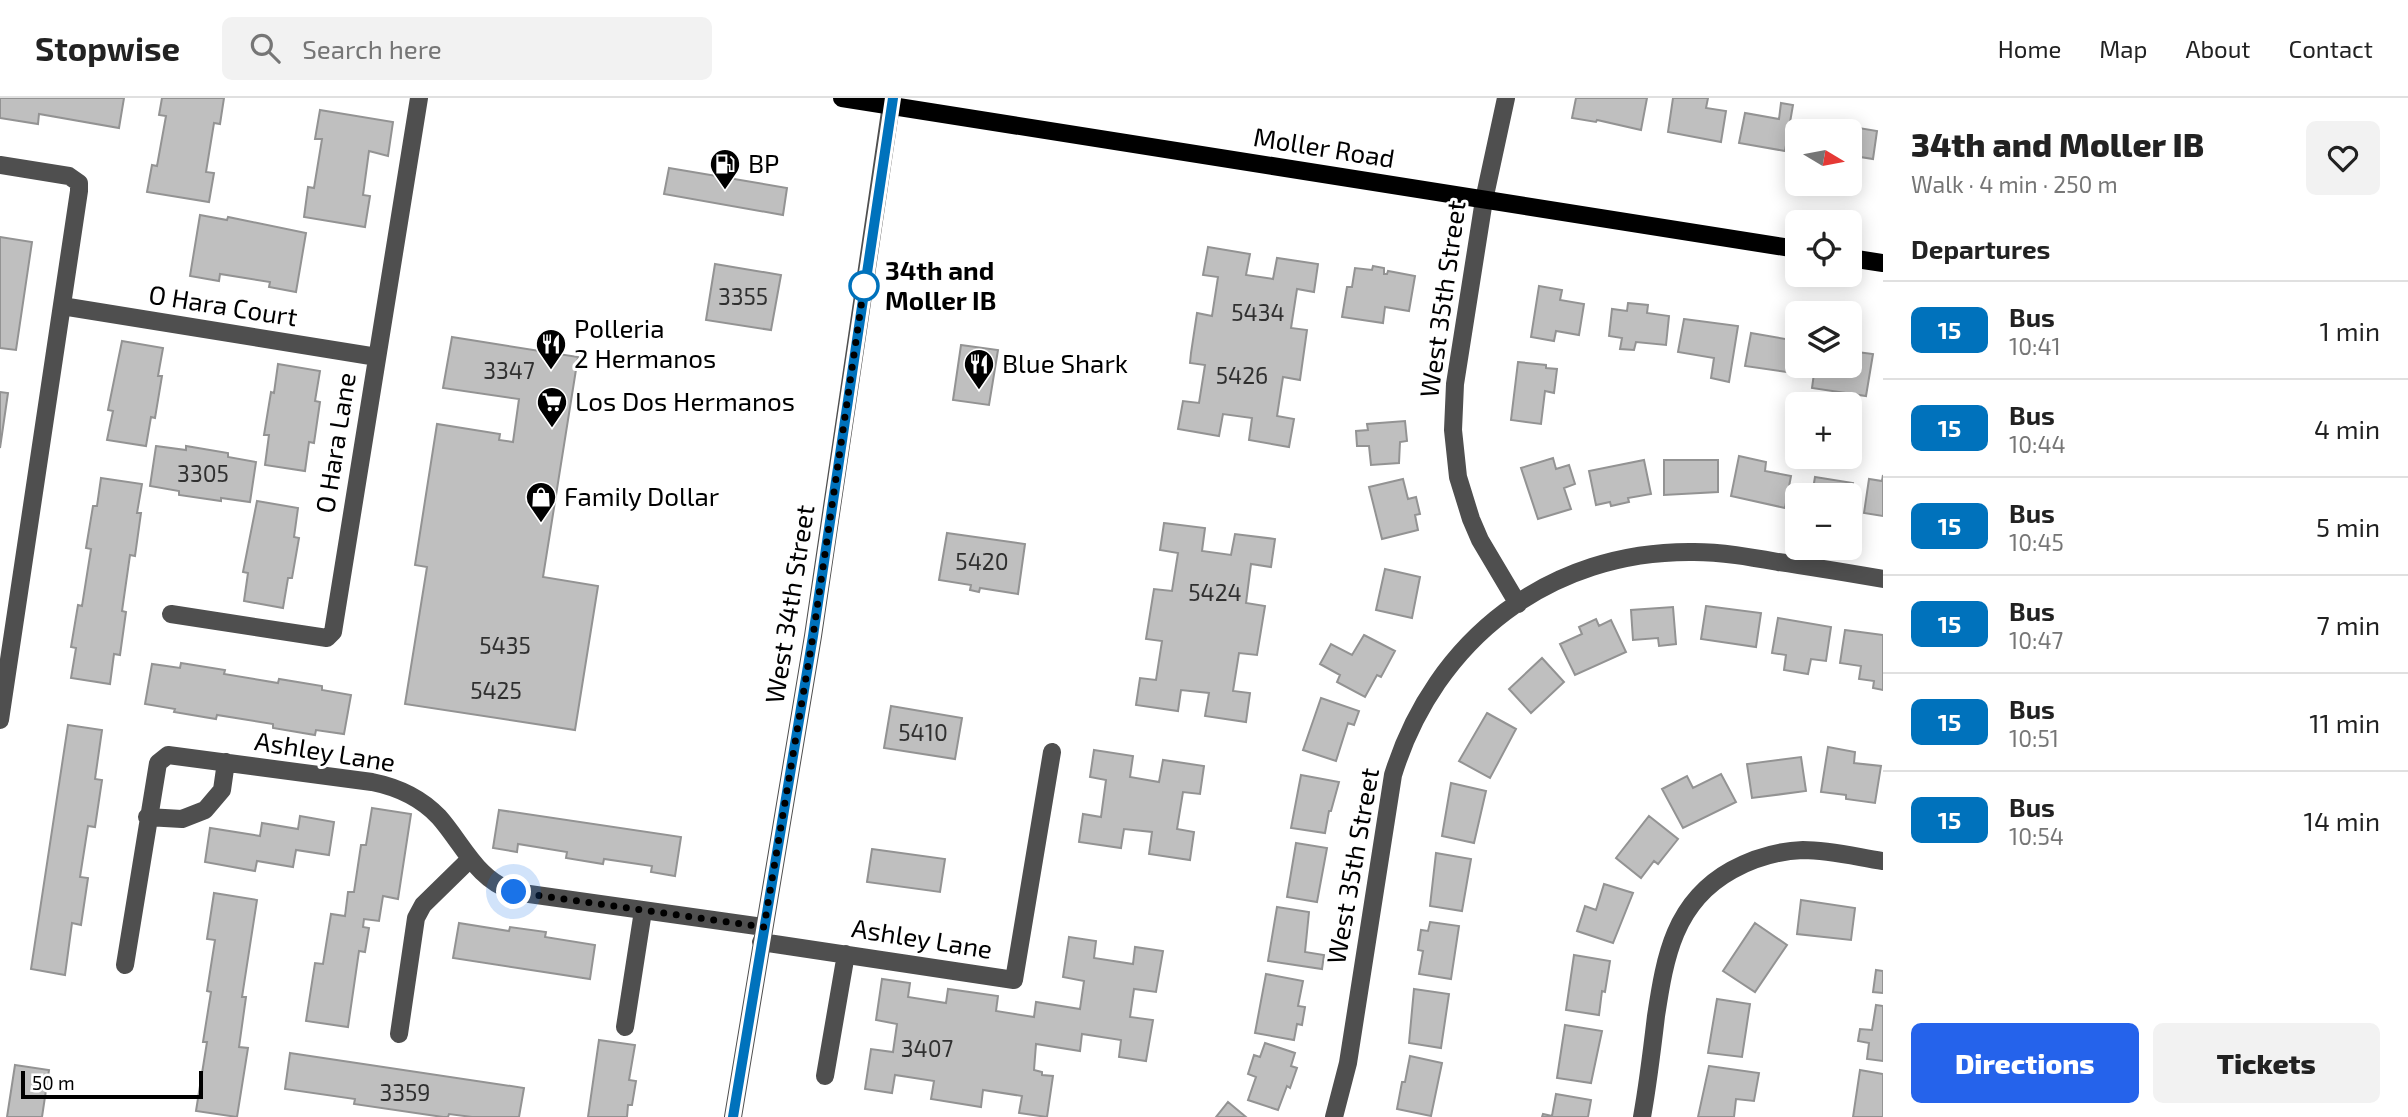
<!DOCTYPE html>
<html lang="en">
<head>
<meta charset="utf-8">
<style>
	body { margin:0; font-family:"Exo 2",sans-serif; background:#f2f2f2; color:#222; height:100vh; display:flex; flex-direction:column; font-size:26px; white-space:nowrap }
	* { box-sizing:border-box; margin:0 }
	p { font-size:23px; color:#767676 }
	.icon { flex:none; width:38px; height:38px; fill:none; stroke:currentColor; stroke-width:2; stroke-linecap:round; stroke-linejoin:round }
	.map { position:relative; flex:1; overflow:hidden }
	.sheet { display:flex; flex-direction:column; background:#fff; width:525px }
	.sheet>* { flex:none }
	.badge { padding:0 14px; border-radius:10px; font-size:24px; line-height:46px }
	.needle { width:46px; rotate:100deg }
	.fabs { position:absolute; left:1785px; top:21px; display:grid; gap:14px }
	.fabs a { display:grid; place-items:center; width:77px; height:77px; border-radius:10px; background:#fff; box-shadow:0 4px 18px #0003; font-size:35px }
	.scale { position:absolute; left:21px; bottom:18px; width:182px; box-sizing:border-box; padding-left:7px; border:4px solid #000; border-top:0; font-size:19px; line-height:24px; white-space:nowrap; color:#000; -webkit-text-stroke:5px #fff; paint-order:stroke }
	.you { position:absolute; width:35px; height:35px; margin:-18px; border:5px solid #fff; border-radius:50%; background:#1a73e8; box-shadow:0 0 0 10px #1a73e833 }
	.map>.badge { position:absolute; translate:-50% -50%; box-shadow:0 0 0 4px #fff }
	h2 { padding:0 28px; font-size:26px; line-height:63px }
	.round { display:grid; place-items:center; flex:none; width:74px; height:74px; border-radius:10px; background:#f2f2f2 }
	.head { display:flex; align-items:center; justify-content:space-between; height:119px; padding:0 28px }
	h1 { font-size:33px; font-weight:800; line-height:52px }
	.action { display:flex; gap:14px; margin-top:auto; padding:14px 28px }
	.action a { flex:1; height:80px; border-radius:10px; background:#2563eb; color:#fff; font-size:28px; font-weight:800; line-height:80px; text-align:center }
	.action a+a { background:#f2f2f2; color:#222 }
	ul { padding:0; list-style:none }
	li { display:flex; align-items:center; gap:21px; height:98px; padding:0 28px; border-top:2px solid #e0e0e0 }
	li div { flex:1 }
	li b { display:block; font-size:26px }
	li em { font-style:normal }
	li .badge { min-width:77px; font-weight:700; text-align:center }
	header { display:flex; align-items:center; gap:42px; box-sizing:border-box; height:98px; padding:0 35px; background:#fff; border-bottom:2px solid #e0e0e0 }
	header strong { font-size:33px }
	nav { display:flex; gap:38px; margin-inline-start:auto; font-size:24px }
	.search { width:490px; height:63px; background:#f2f2f2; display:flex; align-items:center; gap:18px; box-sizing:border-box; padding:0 24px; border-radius:10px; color:#767676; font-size:26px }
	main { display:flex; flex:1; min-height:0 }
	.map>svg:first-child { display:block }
	.building { fill:#bfbfbf; stroke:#939393; stroke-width:2 }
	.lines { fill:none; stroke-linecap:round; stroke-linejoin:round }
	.minor { stroke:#4f4f4f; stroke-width:18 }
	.major { stroke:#000; stroke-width:18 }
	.line-casing { stroke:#fff; stroke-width:16 }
	.line { stroke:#0072bc; stroke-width:10 }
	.walk { stroke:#000; stroke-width:7; stroke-dasharray:0 12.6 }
	.stop-dot { fill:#fff; stroke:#0072bc; stroke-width:3.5 }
	.labels { text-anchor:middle; stroke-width:6; stroke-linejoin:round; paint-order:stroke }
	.number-label { font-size:23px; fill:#303030 }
	.street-label { font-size:26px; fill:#000; stroke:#fff }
	.poi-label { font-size:26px; fill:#000; stroke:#fff; text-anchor:start }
	.stop-label { font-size:26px; font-weight:bold; fill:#000; stroke:#fff; text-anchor:start }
</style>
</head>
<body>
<header>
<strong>Stopwise</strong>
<div class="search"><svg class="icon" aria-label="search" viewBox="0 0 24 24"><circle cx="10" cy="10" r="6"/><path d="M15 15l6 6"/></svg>Search here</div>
<nav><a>Home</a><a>Map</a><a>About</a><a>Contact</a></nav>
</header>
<main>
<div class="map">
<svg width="1883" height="1019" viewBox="0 0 1883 1019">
	<rect width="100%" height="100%" fill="#fff"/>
	<path class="building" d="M0 0H124L119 30 39 16 38 26 0 20Z
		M162 0H224L220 26 214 25 206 74 214 75 209 104 147 94 152 67 157 68 166 18 159 17Z
		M1576 0H1647L1641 32 1597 22 1596 24 1572 20Z
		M1673 0H1708L1706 10 1726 13 1721 44 1668 34Z
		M1781 5 1793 7 1785 53 1739 45 1745 15 1779 21Z
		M320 12 393 24 388 58 369 53 363 97 370 98 365 129 304 119 308 89 314 90 322 41H315Z
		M1823 24 1877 33 1873 61 1860 59V62L1850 60V33H1822Z
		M669 70 787 90 783 117 664 96Z
		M200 117 227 122 228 119 306 135 296 194 269 189 270 184 220 176 219 183 190 178Z
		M0 139 32 144 16 252 0 250Z
		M1208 149 1250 156 1246 177 1273 181 1277 160 1318 166 1314 194 1297 191 1291 230 1307 232 1300 282 1283 279 1277 318 1294 321 1289 349 1249 342 1252 320 1223 316 1219 338 1178 331 1183 303 1199 305 1205 267 1190 265 1191 255 1197 215 1212 218 1218 179 1203 177Z
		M715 166 781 177 771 232 706 222Z
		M1373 168 1384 170V176H1387L1388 173 1415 178 1409 213 1385 209 1383 225 1342 219 1347 189H1352L1355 170 1372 172Z
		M1539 188 1562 192 1560 202 1584 206 1579 237 1556 233 1554 243 1531 239Z
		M1628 205 1648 207 1647 215 1669 218 1666 247 1636 244 1634 252 1620 251 1622 240 1609 238 1612 211 1627 213Z
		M1684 221 1738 228 1729 284 1711 280 1714 260 1678 254Z
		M1751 235 1797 243V268H1802L1800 276 1745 268Z
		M452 239 578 259 543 479 598 488 575 632 405 606 427 469 415 467 437 326 500 336 499 342 513 344 519 301 443 290Z
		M122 243 163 250 158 278H162L155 320 151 319 146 348 107 342 113 313 108 312Z
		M961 247 998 252 989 307 953 302Z
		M1850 249V253L1873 256 1866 298 1812 290 1815 268H1850Z
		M1518 264 1546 267V270L1557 271 1554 295 1545 293 1541 326 1511 322Z
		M278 266 320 273 315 303 320 304 314 345 309 344 305 373 265 367 269 337H264L271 294 274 295Z
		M0 294 8 295 0 350Z
		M1405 323 1407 343 1400 344 1399 365 1371 367 1369 348H1357L1356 333 1368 332 1367 326Z
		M156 348 186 352V348L228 355V359L256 364 250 404 221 400V403L179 397V393L150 388Z
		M1739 358 1766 364 1765 373 1791 378 1785 410 1731 398Z
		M1553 360 1556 371 1569 367 1575 386 1564 390 1571 411 1538 421 1521 370Z
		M1644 362 1651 396 1628 400 1629 404 1611 408 1610 404 1596 407 1589 373Z
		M1664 362H1718V394L1664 397Z
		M1883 377V418L1864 415 1869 381 1882 383Z
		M1815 379 1853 385 1850 406V397H1812Z
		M101 380 142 386 137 415H141L135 458 130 457 122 513 126 514 120 557 114 556 110 586 71 580 76 550 71 549 78 507 82 508 91 451 86 450 93 408H97Z
		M1403 381 1408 401 1416 399 1420 416 1415 417 1418 432 1382 441 1369 389Z
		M257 403 298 410 294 439 299 440 292 480H288L283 510 244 503 248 475 243 474Z
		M1164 425 1205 430 1202 453 1231 457 1235 436 1275 441 1271 469 1251 466 1246 505 1265 508 1257 557 1239 555 1233 593 1250 595 1246 624 1205 618 1209 595 1181 592 1178 613 1136 607 1140 580 1156 582 1162 543 1146 541 1154 491 1172 493 1178 455 1160 452Z
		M947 435 1025 446 1018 496 980 490 979 494 970 492 971 487 939 482Z
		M1385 471 1420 479 1412 520 1376 512Z
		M1706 508 1761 515 1756 549 1701 541Z
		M1673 509 1676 546 1659 548 1658 540 1633 542 1631 512Z
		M1778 520 1831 529 1826 563 1811 561 1808 576 1784 572 1786 557 1772 555Z
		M1596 521 1599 528 1611 522 1626 554 1575 577 1560 546 1582 536 1579 529Z
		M1845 532 1883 537V592L1873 590 1874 583 1859 581 1861 568 1840 565Z
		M1364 537 1395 553 1381 579 1377 577 1365 599 1337 584 1340 577 1320 566 1331 546 1352 557Z
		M1542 560 1564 584 1531 615 1509 591Z
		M181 565 225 572 224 576 278 585 279 581 322 588V592L351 597 344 636 316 632 315 637 273 630V626L217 617 216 621 174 614 175 611 145 606 152 566 180 570Z
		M1321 600 1359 613 1354 627 1348 625 1336 663 1303 652Z
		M891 608 962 620 955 661 884 650Z
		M1487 615 1516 631 1490 680 1459 663Z
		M68 627 102 632 95 681 102 682 95 729 88 728 80 779 88 780 81 827 72 825 65 877 31 871Z
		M1828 649 1855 654 1854 665 1881 668 1875 705 1846 701V697L1821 694Z
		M1094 652 1133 658 1130 679 1159 684 1163 662 1204 668 1200 696 1183 694 1177 731 1194 734 1190 762 1149 756 1152 734 1124 731 1121 750 1079 744 1083 716 1101 719 1106 682 1090 679Z
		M1801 659 1806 693 1752 700 1747 666Z
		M1721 676 1736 704 1683 730 1662 691 1687 678 1693 690Z
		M1301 677 1339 684 1331 713H1329L1325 735 1291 730Z
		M1451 685 1486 693 1474 745 1442 738Z
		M372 710 411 716 398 801 383 798 379 823 364 821 363 829 369 830 365 854 359 853 348 929 306 923 315 865 323 866 331 816 345 818 348 794H354L361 747H366Z
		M499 712 681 739 675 778 651 774 652 768 604 761 603 766 566 760 567 754 518 746 517 754 493 750Z
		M300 718 334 724 329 757 296 752 293 769 257 763 255 773 205 764 210 730 260 738 262 725 298 731Z
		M1649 718 1678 741 1658 766 1654 763 1641 780 1616 760Z
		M1296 745 1327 750 1317 804 1287 799Z
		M872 751 945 761 940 794 867 784Z
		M1436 755 1471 761 1462 813 1430 808Z
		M1604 786 1633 795 1613 845 1577 833 1585 808 1596 812Z
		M214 795 257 802 242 899H246L239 949 248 950 237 1019 196 1013 207 944H203L211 894 207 893 215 842 207 841Z
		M1801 802 1855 810 1851 842 1797 836Z
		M1277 809 1309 814 1305 854 1324 857 1322 871 1268 863Z
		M1430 824 1459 828 1451 881 1419 876 1423 853 1418 852 1421 832 1428 833Z
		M459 825 509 833 510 829 546 834 545 839 595 847 590 881 453 860Z
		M1755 825 1787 847 1755 894 1723 873Z
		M1069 839 1096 843 1094 860 1133 866 1135 849 1163 853 1156 894 1134 891 1130 919 1153 922 1146 963 1119 959 1121 942 1082 936 1080 953 1036 946 1034 972 1042 974V977L1053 978 1047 1019 1019 1015 1022 998 983 992 981 1009 931 1001 934 983 895 977 892 995 865 991 871 951 893 954 897 926 876 922 882 881 910 885 908 899 946 905 948 891 998 898 996 913 1034 919 1036 904 1080 911 1084 883 1063 879Z
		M1574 857 1610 863 1605 894 1602 893 1599 917 1566 912Z
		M1876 872 1883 873V895L1873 894Z
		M1266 876 1303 883 1298 908 1305 909 1302 927 1297 926 1294 942 1255 935Z
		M1414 891 1449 896 1441 950 1409 945Z
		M1717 901 1750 906 1742 959 1708 955Z
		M1876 907 1883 908V963L1867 961 1869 945 1858 943 1860 931 1872 932Z
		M1565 927 1602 933 1591 985 1557 980Z
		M599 942 635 947 629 982 636 983 632 1007H628L627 1019H588Z
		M1265 945 1295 955 1291 968 1297 970 1290 990 1287 988 1278 1012 1248 1002 1256 979 1248 976 1254 957 1260 959Z
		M290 955 524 990 519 1019H472L449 1016 448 1019H443L354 1006 355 1001 285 991Z
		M1410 958 1442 965 1431 1018 1397 1011 1402 984H1405Z
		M15 967 49 972 42 1019H7Z
		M1709 968 1759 975 1754 1003 1736 1001 1734 1019H1698Z
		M1860 972 1883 976V1019H1853Z
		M1556 996 1591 1002 1588 1019H1542L1543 1016 1552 1018Z
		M1228 1004 1246 1019H1216Z"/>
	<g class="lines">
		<path class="minor" d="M1506 0 1484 102 1455 286 1453 332 1458 379 1471 421 1480 442 1518 506
			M0 67 69 78 79 85V93L0 622
			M62 208 377 259
			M171 516 327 540 333 534 419 0
			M147 719 182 721 205 712 222 692 226 664
			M761 844 1014 882 1052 654
			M125 867 158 665 168 657 372 684C397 689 421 700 439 719 463 746 477 783 515 794L764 829
			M625 929 643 813
			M399 936 416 820 423 807 470 761
			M825 978 846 856
			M733 1019 813 538 892 0
			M1334 1019 1348 965 1393 677C1435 541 1550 452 1694 454 1722 454 1750 459 1778 464 1813 469 1848 475 1883 481
			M1642 1019C1648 986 1652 952 1656 918 1665 859 1674 804 1732 772 1754 760 1778 753 1803 752 1830 752 1857 759 1883 763"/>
		<path class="major" d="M842 0 1797 151
			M1850 160 1883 165"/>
	</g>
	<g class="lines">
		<g class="line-casing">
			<path id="line" d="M733 1019 813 538 893 0"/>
		</g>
		<use href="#line" class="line"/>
		<path class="walk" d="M514 794 764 829 813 538 864 188"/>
	</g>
	<defs>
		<g id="fuel-pin" transform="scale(1.575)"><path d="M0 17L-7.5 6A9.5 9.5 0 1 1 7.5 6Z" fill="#000" stroke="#fff"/><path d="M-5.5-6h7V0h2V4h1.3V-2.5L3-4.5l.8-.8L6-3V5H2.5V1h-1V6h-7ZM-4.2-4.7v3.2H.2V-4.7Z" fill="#fff"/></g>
		<g id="restaurant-pin" transform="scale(1.575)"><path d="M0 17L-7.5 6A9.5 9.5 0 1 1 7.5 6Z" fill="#000" stroke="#fff"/><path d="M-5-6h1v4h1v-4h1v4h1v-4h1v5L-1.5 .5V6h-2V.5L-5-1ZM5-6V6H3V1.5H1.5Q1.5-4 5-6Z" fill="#fff"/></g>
		<g id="supermarket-pin" transform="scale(1.575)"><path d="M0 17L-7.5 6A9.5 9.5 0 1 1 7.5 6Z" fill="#000" stroke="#fff"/><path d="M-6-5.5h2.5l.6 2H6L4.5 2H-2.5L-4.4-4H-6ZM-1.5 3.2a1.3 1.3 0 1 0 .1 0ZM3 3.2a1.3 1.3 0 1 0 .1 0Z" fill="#fff"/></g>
		<g id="shop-pin" transform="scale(1.575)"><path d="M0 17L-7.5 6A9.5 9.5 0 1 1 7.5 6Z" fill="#000" stroke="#fff"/><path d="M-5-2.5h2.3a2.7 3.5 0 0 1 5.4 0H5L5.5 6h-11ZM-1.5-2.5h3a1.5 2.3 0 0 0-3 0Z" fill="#fff"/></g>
	</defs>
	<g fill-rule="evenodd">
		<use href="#fuel-pin" x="725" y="66"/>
		<use href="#restaurant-pin" x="551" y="246"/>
		<use href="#restaurant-pin" x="979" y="266"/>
		<use href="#supermarket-pin" x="552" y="304"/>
		<use href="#shop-pin" x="541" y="399"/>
	</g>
	<circle class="stop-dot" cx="864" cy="188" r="14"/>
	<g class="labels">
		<g class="number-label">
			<text x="743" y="207">3355</text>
			<text x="1258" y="223">5434</text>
			<text x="509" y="281">3347</text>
			<text x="1242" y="286">5426</text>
			<text x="203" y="384">3305</text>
			<text x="982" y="472">5420</text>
			<text x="1215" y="503">5424</text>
			<text x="505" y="556">5435</text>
			<text x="496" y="601">5425</text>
			<text x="923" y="643">5410</text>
			<text x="927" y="959">3407</text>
			<text x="405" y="1003">3359</text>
		</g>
		<g class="street-label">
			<text transform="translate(1324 50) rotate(9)" y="9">Moller Road</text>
			<text transform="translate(1443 201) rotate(-82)" y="9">West 35th Street</text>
			<text transform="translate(223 208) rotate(9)" y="9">O Hara Court</text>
			<text transform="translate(336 345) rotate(-81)" y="9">O Hara Lane</text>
			<text transform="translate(790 506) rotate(-81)" y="9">West 34th Street</text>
			<text transform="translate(325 654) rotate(9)" y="9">Ashley Lane</text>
			<text transform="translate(1353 768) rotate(-80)" y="9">West 35th Street</text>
			<text transform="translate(922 841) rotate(9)" y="9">Ashley Lane</text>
		</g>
		<g class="poi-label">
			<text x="748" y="75">BP</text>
			<text x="574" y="240">Polleria<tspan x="574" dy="30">2 Hermanos</tspan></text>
			<text x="1002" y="275">Blue Shark</text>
			<text x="575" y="313">Los Dos Hermanos</text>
			<text x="564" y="408">Family Dollar</text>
		</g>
		<g class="stop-label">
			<text x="885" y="182">34th and<tspan x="885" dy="30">Moller IB</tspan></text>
		</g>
	</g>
</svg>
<div class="fabs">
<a><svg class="needle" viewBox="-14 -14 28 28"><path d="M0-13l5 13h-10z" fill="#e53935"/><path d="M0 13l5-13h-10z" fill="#767676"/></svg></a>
<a><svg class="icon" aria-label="locate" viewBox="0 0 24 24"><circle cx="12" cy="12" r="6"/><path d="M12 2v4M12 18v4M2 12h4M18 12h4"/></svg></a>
<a><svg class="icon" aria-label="layers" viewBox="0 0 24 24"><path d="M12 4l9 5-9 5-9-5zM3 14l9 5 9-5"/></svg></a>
<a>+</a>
<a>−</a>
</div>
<div class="scale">50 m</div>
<div class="you" style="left:514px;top:794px"></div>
</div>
<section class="sheet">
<div class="head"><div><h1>34th and Moller IB</h1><p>Walk · 4 min · 250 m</p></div><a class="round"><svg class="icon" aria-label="heart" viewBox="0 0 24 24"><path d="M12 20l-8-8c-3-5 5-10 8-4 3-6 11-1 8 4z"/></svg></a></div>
<h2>Departures</h2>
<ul>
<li><span class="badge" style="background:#0072bc;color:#fff">15</span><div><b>Bus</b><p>10:41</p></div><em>1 min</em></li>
<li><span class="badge" style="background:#0072bc;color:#fff">15</span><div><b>Bus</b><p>10:44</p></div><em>4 min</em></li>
<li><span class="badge" style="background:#0072bc;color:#fff">15</span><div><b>Bus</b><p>10:45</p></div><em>5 min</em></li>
<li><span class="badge" style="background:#0072bc;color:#fff">15</span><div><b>Bus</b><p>10:47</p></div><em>7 min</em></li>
<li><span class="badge" style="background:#0072bc;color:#fff">15</span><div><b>Bus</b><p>10:51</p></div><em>11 min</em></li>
<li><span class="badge" style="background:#0072bc;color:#fff">15</span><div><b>Bus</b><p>10:54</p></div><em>14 min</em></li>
</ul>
<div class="action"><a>Directions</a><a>Tickets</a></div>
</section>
</main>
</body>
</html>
